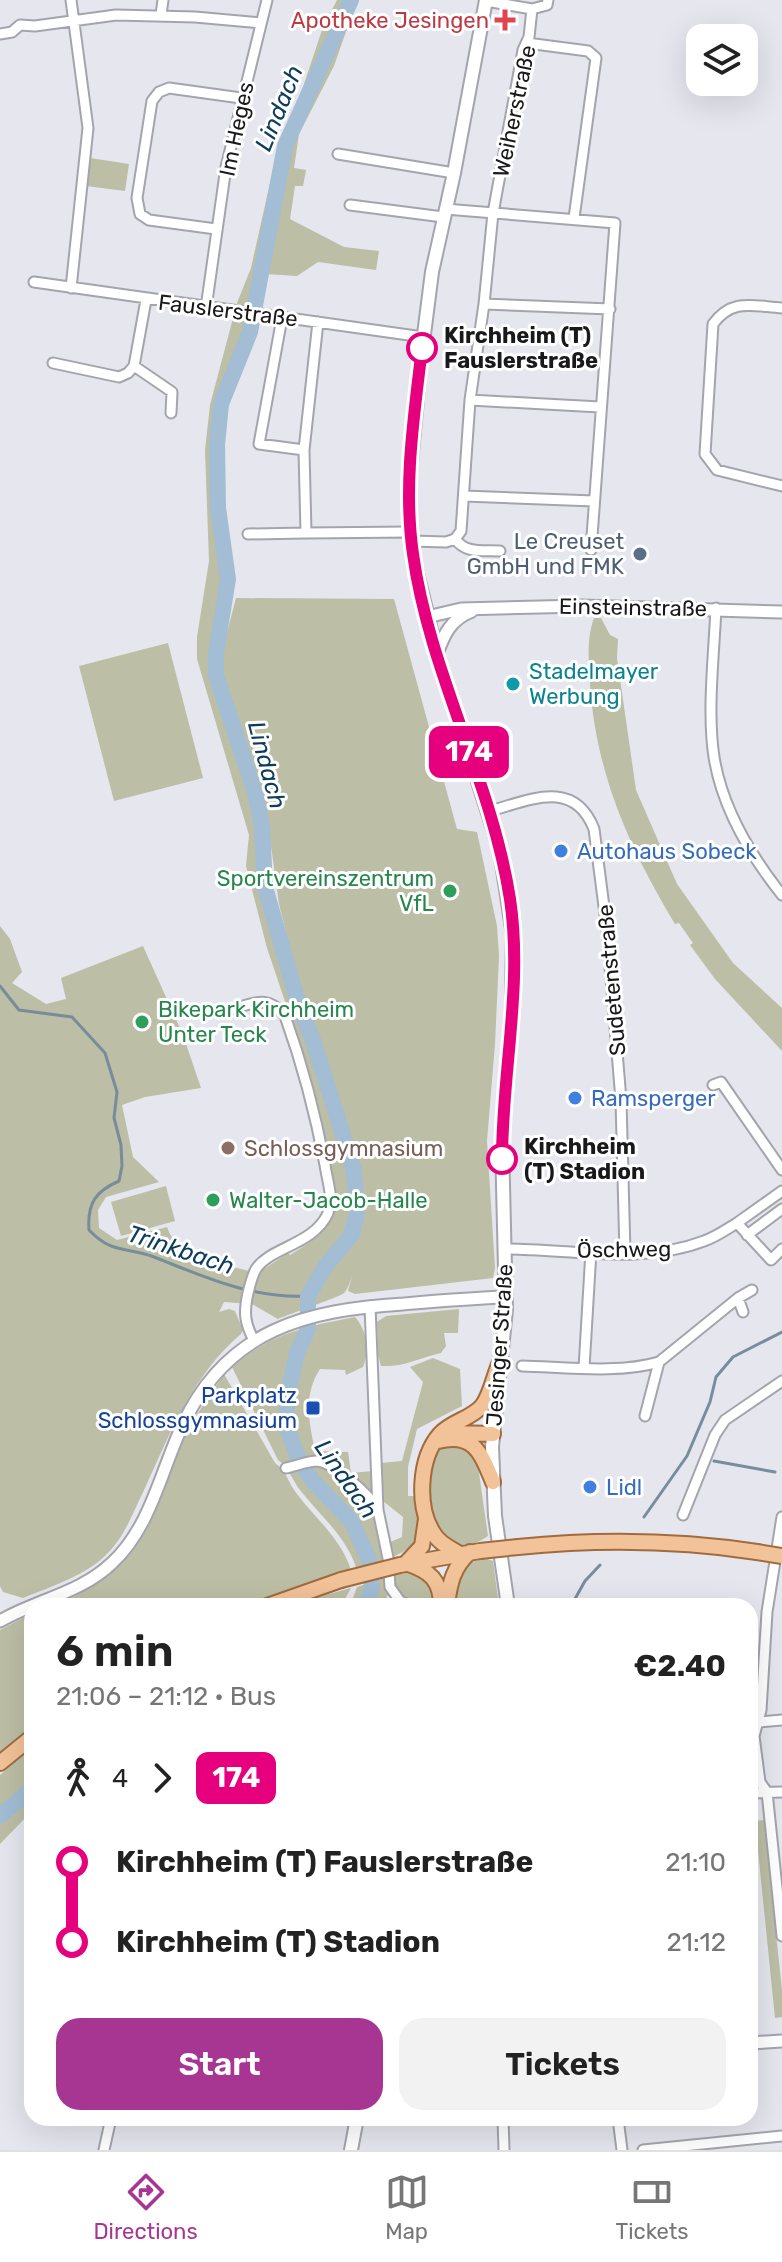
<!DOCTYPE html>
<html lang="en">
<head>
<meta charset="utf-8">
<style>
	body { margin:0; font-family:Rubik,sans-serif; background:#f2f2f2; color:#222; height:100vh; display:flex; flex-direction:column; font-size:30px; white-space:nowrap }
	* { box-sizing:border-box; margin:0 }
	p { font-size:26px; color:#767676 }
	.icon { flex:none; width:44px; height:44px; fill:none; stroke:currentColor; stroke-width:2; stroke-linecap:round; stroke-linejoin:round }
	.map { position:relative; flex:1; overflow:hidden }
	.panel { position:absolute; left:24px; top:1598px; width:734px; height:528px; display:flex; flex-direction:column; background:#fff; border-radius:24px; box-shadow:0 8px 32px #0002 }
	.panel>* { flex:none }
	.badge { padding:0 16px; border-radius:12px; font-size:28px; line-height:52px }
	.fabs { position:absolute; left:686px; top:24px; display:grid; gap:16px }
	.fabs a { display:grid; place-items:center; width:72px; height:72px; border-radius:16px; background:#fff; box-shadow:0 8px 32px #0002; font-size:40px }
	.map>.badge { position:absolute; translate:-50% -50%; box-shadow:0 0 0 4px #fff }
	.legs { display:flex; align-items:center; gap:12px; height:88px; padding:0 32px; font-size:26px }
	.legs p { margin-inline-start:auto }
	.head { display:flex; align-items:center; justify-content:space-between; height:136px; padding:0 32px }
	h1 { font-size:44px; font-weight:600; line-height:60px }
	.button { display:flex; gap:16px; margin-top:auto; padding:16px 32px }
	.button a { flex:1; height:92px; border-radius:24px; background:#a73693; color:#fff; font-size:32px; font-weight:600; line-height:92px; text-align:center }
	.button a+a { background:#f2f2f2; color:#222 }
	ul { padding:0 32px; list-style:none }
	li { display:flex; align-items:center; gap:28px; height:80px; font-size:30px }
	li i { display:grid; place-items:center; width:12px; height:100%; margin:0 10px; background:currentColor }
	li i::after { content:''; width:20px; height:20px; margin:-10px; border:6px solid; border-radius:50%; background:#fff }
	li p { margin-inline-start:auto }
	li:first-child i { background:linear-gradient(#0000 50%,currentColor 0) }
	li:last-child i { background:linear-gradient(currentColor 50%,#0000 0) }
	.tab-bar { display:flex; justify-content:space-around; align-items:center; height:112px; border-top:2px solid #e0e0e0; background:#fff; font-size:22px; color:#767676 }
	.tab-bar a { display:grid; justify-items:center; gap:4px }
	.tab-bar .current { color:#a73693 }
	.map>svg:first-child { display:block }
	.green { fill:#bcbea5; fill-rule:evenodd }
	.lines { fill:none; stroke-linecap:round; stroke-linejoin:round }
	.stream { stroke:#798c9c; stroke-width:3 }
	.river { stroke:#a2bdd4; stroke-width:16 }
	.minor-casing { stroke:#a4a5ac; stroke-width:13 }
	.tertiary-casing { stroke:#a4a5ac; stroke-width:15 }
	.secondary-casing { stroke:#a4a5ac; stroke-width:16 }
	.primary-casing { stroke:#a06c3f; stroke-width:18 }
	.minor { stroke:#fff; stroke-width:9 }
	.tertiary { stroke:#fff; stroke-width:11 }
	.secondary { stroke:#fff; stroke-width:12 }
	.primary { stroke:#f2c298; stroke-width:14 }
	.primary-bridge-casing { stroke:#a06c3f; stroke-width:18; stroke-linecap:butt }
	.primary-bridge { stroke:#f2c298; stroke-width:14 }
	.line-1-casing { stroke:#fff; stroke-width:18 }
	.line-1 { stroke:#e6007e; stroke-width:12 }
	.health-dot { fill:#e0444e; stroke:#fff; stroke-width:3 }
	.stop-1-dot { fill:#fff; stroke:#e6007e; stroke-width:4 }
	.service-dot { fill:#5c6f8a; stroke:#fff; stroke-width:3 }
	.culture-dot { fill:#0f9aa8; stroke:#fff; stroke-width:3 }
	.shop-dot { fill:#3f7fe0; stroke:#fff; stroke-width:3 }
	.leisure-dot { fill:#2e9e5b; stroke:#fff; stroke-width:3 }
	.education-dot { fill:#8d6e63; stroke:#fff; stroke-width:3 }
	.transit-dot { fill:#1a4fb4; stroke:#fff; stroke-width:3 }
	.labels { text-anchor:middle; stroke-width:6; stroke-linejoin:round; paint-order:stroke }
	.health-label { font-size:22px; fill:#be3a42; stroke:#fff; text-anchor:end }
	.street-label { font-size:22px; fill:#19191b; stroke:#fff }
	.stop-label { font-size:22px; font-weight:bold; fill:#19191b; stroke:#fff; text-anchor:start }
	.service-label { font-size:22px; fill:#4e5e75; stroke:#fff; text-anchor:end }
	.culture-label { font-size:22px; fill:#0d838f; stroke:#fff; text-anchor:start }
	.shop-label { font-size:22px; fill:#366cbe; stroke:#fff; text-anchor:start }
	.leisure-label { font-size:22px; fill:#27864d; stroke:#fff; text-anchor:start }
	.education-label { font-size:22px; fill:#785e54; stroke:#fff; text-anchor:start }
	.transit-label { font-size:22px; fill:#164399; stroke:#fff; text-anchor:end }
	.water-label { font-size:24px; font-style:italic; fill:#0e3d5c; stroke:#fff }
</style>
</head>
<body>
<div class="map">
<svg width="782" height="2150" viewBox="0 0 782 2150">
	<rect width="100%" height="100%" fill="#e5e6ee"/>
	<path class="green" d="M337 0H357L334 66 299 134 294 168 306 170 303 186H295L290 219 344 247 379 251 376 270 318 262 297 276 266 274 255 325 225 406 221 511 234 581 224 644 236 598 394 599 457 829 477 832 497 926 499 956 495 1044 487 1141 495 1268 493 1278 355 1294 348 1291 354 1269C352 1276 349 1288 344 1293 342 1296 287 1315 278 1319L252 1304 224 1302 219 1312 229 1309 235 1311 243 1330 241 1334C193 1375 171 1431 145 1488 134 1510 126 1534 109 1552 86 1576 52 1586 23 1598L3 1592 0 1586V926L10 939 22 972 12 983 46 1004 66 999 61 978 143 946 183 1035 201 1088 145 1097 122 1105 133 1157 159 1182 106 1197 98 1210 99 1228 117 1240 167 1227C176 1258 230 1266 258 1273L288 1253 290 1255C307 1244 322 1235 333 1217L331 1215 329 1166 318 1109 303 1055 267 948 246 866 249 835 197 659V637L209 561 205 450 210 405 237 303 251 268 280 138 300 96 323 27ZM267 817 279 904 297 976 320 1050C290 985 265 888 267 817Z
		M90 158 129 164 125 191 86 186Z
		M594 618H601L610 635 618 639 617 658 636 790 677 884 733 963 782 1008V1051L715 979 690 945 693 943 679 923 675 924C629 847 596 774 590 684 589 660 586 640 594 618Z
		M168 643 203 778 114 801 79 666Z
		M166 1186 175 1221 121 1236 111 1202Z
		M459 1309 458 1333H444L446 1346 441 1353C418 1358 406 1367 381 1366L378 1355 377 1322 386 1316Z
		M355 1317C367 1331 370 1350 363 1367L346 1375 345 1370 320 1369C303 1395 309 1422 315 1451L348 1452 351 1473 373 1471 383 1561 356 1567C345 1535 321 1517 300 1490 292 1480 289 1467 278 1460L232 1367C272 1333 304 1327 355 1317Z
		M433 1358 460 1369 462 1406 417 1429 408 1467V1496H417C421 1530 426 1542 391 1558L388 1543 402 1537 403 1517 383 1501 381 1463 402 1461 423 1382 410 1367Z
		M224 1374 275 1463C287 1471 288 1483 297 1494 316 1519 339 1537 350 1567L349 1571 247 1606H51C112 1585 139 1546 164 1489 172 1470 177 1450 187 1431 198 1411 212 1393 224 1374Z
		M456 1441 474 1454 479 1473 488 1536C438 1571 419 1499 431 1462 433 1456 438 1450 441 1445Z
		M485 1558 493 1561 499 1606H450L456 1580 468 1563Z
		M406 1571 421 1573 433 1583 436 1606C414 1606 393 1602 392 1576Z
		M384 1578 388 1594 384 1606H350L357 1587Z
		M351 1588 344 1601 348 1606H285Z
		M32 1613V1729L0 1756V1630Z
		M32 1748V1811L0 1844V1775Z
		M764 1820 782 1990V2017L775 2018 755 1821Z"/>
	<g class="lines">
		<path class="stream" d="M0 986 19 1010 72 1017 105 1053 117 1092 114 1118 121 1145 122 1166 119 1181C96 1191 87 1203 89 1230 113 1255 125 1246 154 1257 205 1277 252 1299 308 1296
			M714 1461 775 1472
			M644 1517 687 1456 710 1402 716 1377 733 1357 782 1332
			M571 1606 585 1581 600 1565"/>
		<path class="river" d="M351 0 285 146 250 332 221 404 217 445 218 508 228 579 216 653V675L255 792 262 826 265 887 300 1009 313 1040 354 1170 357 1212 352 1234 325 1267 308 1296V1329L297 1353 288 1394 286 1425 299 1460 312 1480 352 1522 369 1560 372 1588 366 1606
			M0 1816 32 1789"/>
		<g class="minor-casing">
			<path id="minor" d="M71 0 88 128 71 288
				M486 1 532 9
				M161 15 163 0
				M0 34 12 32 20 25 35 26 116 15 195 17 261 23
				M527 43 588 51 596 58 574 218
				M338 154 454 173
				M350 205 443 217
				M445 209 615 223 591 550
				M216 229 149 220 140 214 137 198 152 101 159 92 169 88 241 98
				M34 282 423 337
				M484 304 610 309
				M206 308 226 167 267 0
				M782 308C752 306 732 298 713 324L705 454 717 470 782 486
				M282 318 259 444 304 450
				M318 322 304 450 306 533 410 532
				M53 363 119 377 128 373 134 366 146 300
				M134 366 172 392 171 413
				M470 400 600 407
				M464 496 594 501
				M248 534 306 533
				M455 539C466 554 482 550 500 551
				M411 541 446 542 455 539 461 531 470 400 484 304 493 213 523 50 529 37 532 9 547 5 548 0
				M716 608C714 654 707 712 714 757 722 807 751 856 782 895
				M490 811C530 800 574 778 594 829L607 930 621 1100 625 1254
				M227 1011C252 1004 267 993 285 1016 303 1066 315 1112 325 1165 327 1180 334 1198 328 1213 314 1245 270 1247 256 1269 252 1276 250 1285 248 1293 244 1311 244 1323 254 1340
				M713 1085 721 1082 782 1170
				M737 1223 782 1191
				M747 1235 782 1209
				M505 1249C570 1249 642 1265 704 1241 716 1237 727 1229 737 1223L771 1260 782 1249
				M738 1298 743 1312
				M370 1306 378 1510 388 1558 390 1587 400 1601 410 1606
				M522 1366C564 1367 619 1374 659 1362L738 1298 752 1290
				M584 1368 591 1251
				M645 1416 659 1362
				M286 1468C296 1466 308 1461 317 1461 333 1462 368 1494 376 1507
				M683 1515 715 1435 725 1420 782 1381
				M782 1517 767 1612 761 1710 754 1736 760 1782 767 1792 782 1936
				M760 1722 782 1720
				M750 1793 782 1792
				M503 2118 504 2150
				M618 2118 622 2150
				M104 2150 111 2118
				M643 2150 782 2136"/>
		</g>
		<g class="tertiary-casing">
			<path id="tertiary" d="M427 617 461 609 582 606 782 612
				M437 654C444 634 451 619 472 611
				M0 1621C36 1600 81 1593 112 1563 151 1527 161 1470 183 1424 228 1329 307 1310 403 1304 438 1301 472 1298 506 1297
				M750 2043 782 2041"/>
		</g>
		<g class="secondary-casing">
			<path id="secondary" d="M486 0 454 173 432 272 421 358 409 483V514L413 557 437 654 500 850 513 935 512 1004 502 1143 506 1310 492 1447 495 1516 508 1606
				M351 2150 357 2118"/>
		</g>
		<g class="primary-casing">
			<path id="primary" d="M454 1433 493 1434
				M438 1441C474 1432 481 1453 493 1482
				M518 1547C598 1539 678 1540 757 1552
				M458 1553C450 1548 439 1543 434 1534 416 1507 419 1458 440 1434 452 1421 471 1419 482 1406 491 1395 494 1374 501 1360
				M406 1563C430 1571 441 1580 441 1606
				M406 1563 422 1546 426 1519
				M400 1565 480 1551
				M447 1604C450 1583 453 1567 470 1552
				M267 1606 341 1580
				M0 1763 32 1737"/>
		</g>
		<use href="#minor" class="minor"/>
		<use href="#tertiary" class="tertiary"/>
		<use href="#secondary" class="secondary"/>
		<use href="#primary" class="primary"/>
		<g class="primary-bridge-casing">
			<path id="primary-bridge" d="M480 1551 518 1547
				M757 1552 782 1556
				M341 1580 400 1565"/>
		</g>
		<use href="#primary-bridge" class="primary-bridge"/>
	</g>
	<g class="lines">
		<g class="line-1-casing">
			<path id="line-1" d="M422 348C414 416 403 486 413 554 429 672 492 781 510 899 523 985 502 1073 502 1159"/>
		</g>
		<use href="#line-1" class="line-1"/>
	</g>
	<path class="health-dot" d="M501 8h8v8h8v8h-8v8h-8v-8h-8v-8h8z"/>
	<g class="stop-1-dot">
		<circle cx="422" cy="348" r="14"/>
		<circle cx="502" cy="1159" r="14"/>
	</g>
	<circle class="service-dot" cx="640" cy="554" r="8"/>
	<circle class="culture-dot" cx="513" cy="684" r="8"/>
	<g class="shop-dot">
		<circle cx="561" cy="851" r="8"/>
		<circle cx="575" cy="1098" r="8"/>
		<circle cx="590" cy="1487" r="8"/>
	</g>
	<g class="leisure-dot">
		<circle cx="450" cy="891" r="8"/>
		<circle cx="142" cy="1022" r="8"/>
		<circle cx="213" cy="1200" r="8"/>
	</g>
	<circle class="education-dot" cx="228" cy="1148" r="8"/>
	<rect class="transit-dot" x="305" y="1400" width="16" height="16" rx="4"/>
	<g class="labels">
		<g class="health-label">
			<text x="489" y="28">Apotheke Jesingen</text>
		</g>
		<g class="street-label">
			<text transform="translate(514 111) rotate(-78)" y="8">Weiherstraße</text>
			<text transform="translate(236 129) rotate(-78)" y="8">Im Heges</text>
			<text transform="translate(228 310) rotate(7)" y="8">Fauslerstraße</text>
			<text transform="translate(633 607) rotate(1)" y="8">Einsteinstraße</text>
			<text transform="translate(611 980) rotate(-95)" y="8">Sudetenstraße</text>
			<text transform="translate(624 1249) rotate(-1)" y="8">Öschweg</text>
			<text transform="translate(499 1345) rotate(-86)" y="8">Jesinger Straße</text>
		</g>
		<g class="stop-label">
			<text x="444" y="343">Kirchheim (T)<tspan x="444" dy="25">Fauslerstraße</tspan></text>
			<text x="524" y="1154">Kirchheim<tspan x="524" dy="25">(T) Stadion</tspan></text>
		</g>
		<g class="service-label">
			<text x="624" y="549">Le Creuset<tspan x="624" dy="25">GmbH und FMK</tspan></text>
		</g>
		<g class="culture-label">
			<text x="529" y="679">Stadelmayer<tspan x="529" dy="25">Werbung</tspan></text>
		</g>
		<g class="shop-label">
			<text x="577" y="859">Autohaus Sobeck</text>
			<text x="591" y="1106">Ramsperger</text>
			<text x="606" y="1495">Lidl</text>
		</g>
		<g class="leisure-label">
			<text x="434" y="886" text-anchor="end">Sportvereinszentrum<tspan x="434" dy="25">VfL</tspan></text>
			<text x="158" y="1017">Bikepark Kirchheim<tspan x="158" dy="25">Unter Teck</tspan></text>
			<text x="229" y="1208">Walter-Jacob-Halle</text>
		</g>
		<g class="education-label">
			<text x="244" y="1156">Schlossgymnasium</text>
		</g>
		<g class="transit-label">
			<text x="297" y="1403">Parkplatz<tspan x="297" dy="25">Schlossgymnasium</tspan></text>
		</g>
		<g class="water-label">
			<text transform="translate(279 108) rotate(-68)" y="8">Lindach</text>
			<text transform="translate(267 765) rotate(75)" y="8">Lindach</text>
			<text transform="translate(181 1250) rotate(18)" y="8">Trinkbach</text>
			<text transform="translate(346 1479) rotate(55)" y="8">Lindach</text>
		</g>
	</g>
</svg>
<div class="fabs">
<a><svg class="icon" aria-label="layers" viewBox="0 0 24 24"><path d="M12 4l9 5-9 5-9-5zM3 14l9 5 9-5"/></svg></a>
</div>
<b class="badge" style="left:469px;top:752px;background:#e6007e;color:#fff">174</b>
<section class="panel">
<div class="head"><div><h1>6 min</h1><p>21:06 – 21:12 · Bus</p></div><b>€2.40</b></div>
<div class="legs"><svg class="icon" aria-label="walk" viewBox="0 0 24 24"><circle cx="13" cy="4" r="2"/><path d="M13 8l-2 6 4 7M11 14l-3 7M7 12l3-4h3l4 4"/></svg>4<svg class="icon" aria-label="forward" viewBox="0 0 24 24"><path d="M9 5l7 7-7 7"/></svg><b class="badge" style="background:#e6007e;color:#fff">174</b></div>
<ul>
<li><i style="color:#e6007e"></i><b>Kirchheim (T) Fauslerstraße</b><p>21:10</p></li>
<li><i style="color:#e6007e"></i><b>Kirchheim (T) Stadion</b><p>21:12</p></li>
</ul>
<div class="button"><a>Start</a><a>Tickets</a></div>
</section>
</div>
<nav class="tab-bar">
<a class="current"><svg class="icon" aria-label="directions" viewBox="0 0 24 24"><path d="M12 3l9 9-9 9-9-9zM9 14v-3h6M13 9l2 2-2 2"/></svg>Directions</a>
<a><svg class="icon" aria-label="map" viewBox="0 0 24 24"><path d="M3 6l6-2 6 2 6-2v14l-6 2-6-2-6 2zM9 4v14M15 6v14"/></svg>Map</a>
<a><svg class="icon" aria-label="tickets" viewBox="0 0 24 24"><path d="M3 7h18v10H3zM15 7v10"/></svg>Tickets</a>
</nav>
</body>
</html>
